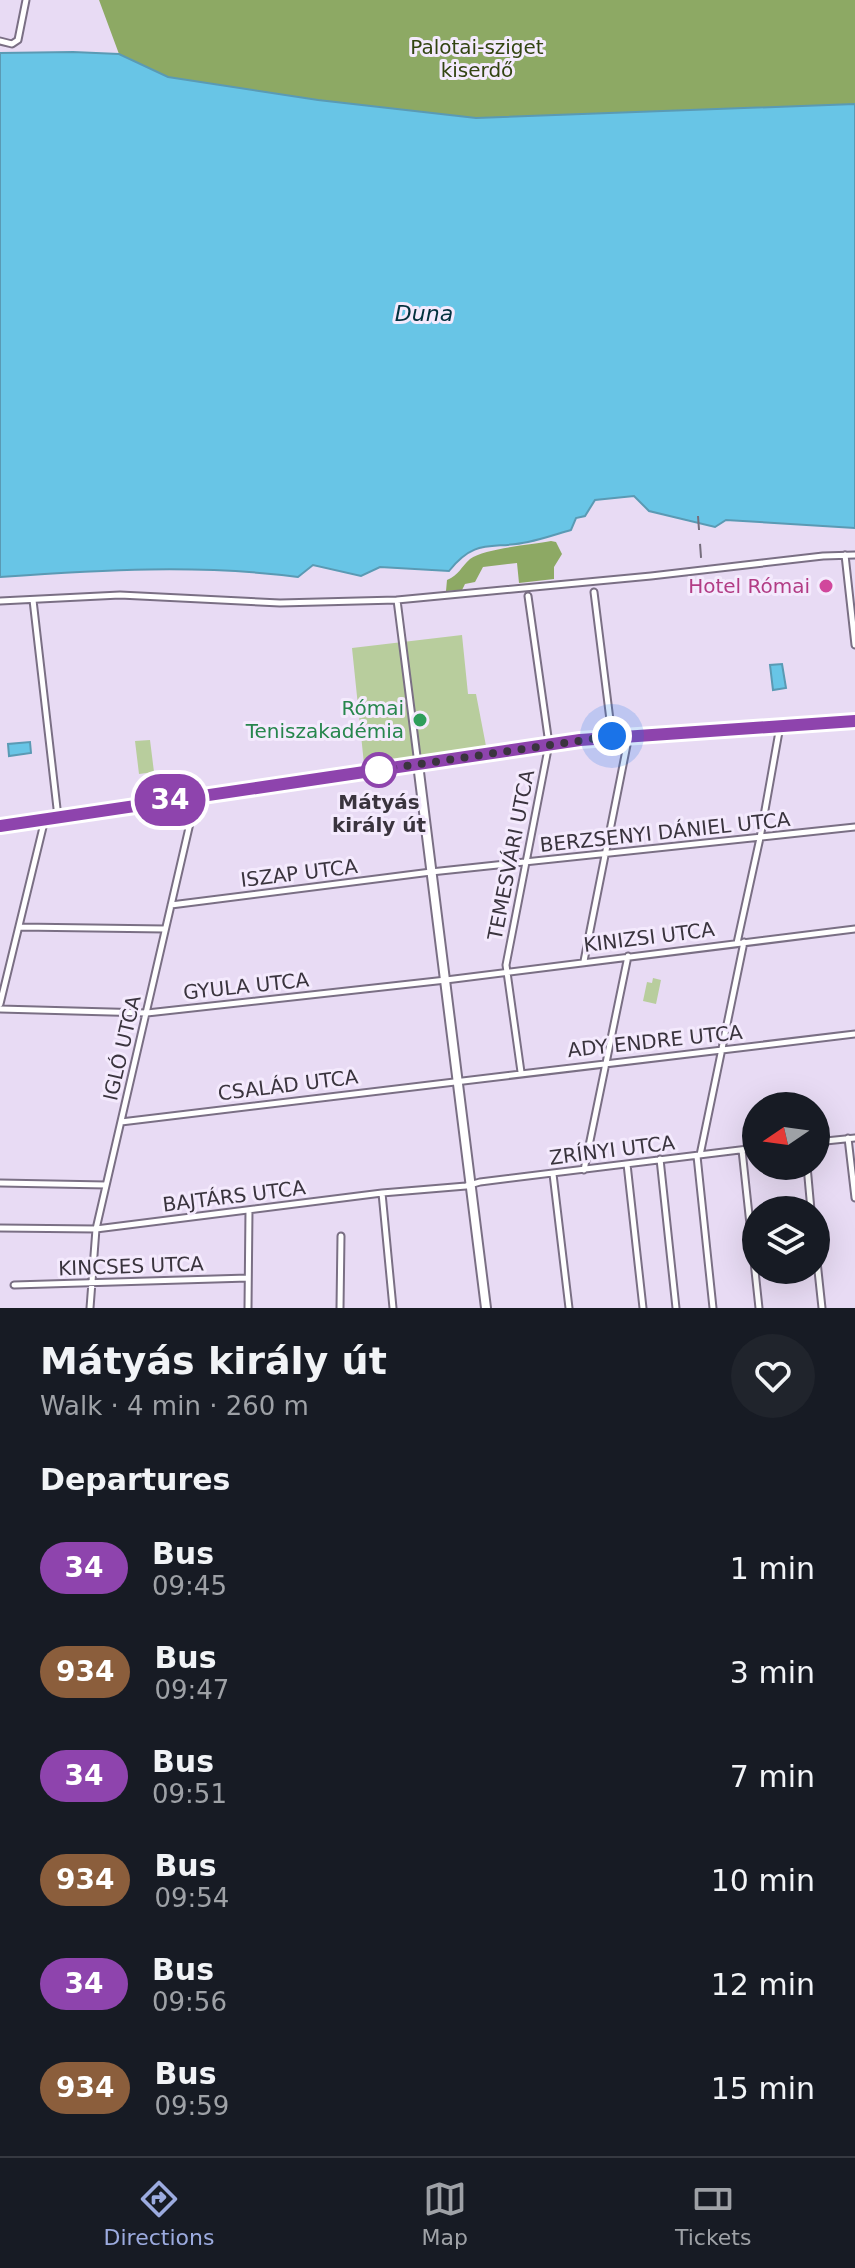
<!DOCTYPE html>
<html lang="en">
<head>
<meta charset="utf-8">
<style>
	body { margin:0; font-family:"DejaVu Sans",sans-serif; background:#20242c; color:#f1f3f6; height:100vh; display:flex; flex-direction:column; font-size:30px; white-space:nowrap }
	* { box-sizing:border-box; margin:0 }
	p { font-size:26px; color:#9ea1a6 }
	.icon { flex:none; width:44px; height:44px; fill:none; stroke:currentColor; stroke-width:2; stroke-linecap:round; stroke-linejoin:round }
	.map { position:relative; height:1308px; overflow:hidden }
	.details { display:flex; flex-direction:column; background:#171b24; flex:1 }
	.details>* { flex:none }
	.badge { padding:0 16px; border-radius:26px; font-size:28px; line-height:52px }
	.needle { width:52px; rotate:257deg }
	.buttons { position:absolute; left:742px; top:1092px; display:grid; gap:16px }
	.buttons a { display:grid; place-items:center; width:88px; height:88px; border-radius:50%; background:#171b24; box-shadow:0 8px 32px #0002; font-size:40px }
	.you { position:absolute; width:40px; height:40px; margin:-20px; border:6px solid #fff; border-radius:50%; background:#1a73e8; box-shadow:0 0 0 12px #1a73e833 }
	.map>.badge { position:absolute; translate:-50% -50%; box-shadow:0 0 0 4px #fff }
	h2 { padding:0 40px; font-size:30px; line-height:72px }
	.round { display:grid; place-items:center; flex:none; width:84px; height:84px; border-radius:42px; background:#20242c }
	.summary { display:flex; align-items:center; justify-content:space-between; height:136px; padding:0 40px }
	h1 { font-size:38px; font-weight:800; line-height:60px }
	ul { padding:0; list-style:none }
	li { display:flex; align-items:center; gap:24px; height:104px; padding:0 40px }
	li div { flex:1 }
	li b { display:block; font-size:30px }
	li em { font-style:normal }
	li .badge { min-width:88px; font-weight:700; text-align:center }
	.tabs { display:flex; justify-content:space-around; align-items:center; height:112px; border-top:2px solid #363941; background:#171b24; font-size:22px; color:#9ea1a6 }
	.tabs a { display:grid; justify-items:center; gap:4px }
	.tabs .current { color:#9cabdf }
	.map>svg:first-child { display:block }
	.green { fill:#b8cd9d }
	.forest { fill:#8da964 }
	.water { fill:#68c5e6; stroke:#5a9ab4; stroke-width:2 }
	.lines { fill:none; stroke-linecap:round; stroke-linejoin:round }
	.street-casing { stroke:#7a6f84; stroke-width:9 }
	.secondary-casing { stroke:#7a6f84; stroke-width:12 }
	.street { stroke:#fff; stroke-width:5 }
	.secondary { stroke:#fff; stroke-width:8 }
	.rail { stroke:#766e7d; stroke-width:2; stroke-dasharray:14 14; stroke-linecap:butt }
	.line-casing { stroke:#fff; stroke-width:18 }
	.line { stroke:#8e44ad; stroke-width:12 }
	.walk { stroke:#3a343e; stroke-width:8; stroke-dasharray:0 14.4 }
	.hotel-dot { fill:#d1479c; stroke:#f4eafd; stroke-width:3 }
	.leisure-dot { fill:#2e9e5b; stroke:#f4eafd; stroke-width:3 }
	.stop-dot { fill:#fff; stroke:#8e44ad; stroke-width:4 }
	.labels { text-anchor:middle; stroke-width:6; stroke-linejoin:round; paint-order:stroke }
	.park-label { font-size:20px; fill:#324411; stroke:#f4eafd }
	.hotel-label { font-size:20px; fill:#b23c85; stroke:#f4eafd; text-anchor:end }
	.leisure-label { font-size:20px; fill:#27864d; stroke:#f4eafd; text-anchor:end }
	.stop-label { font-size:20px; font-weight:bold; fill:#3a343e; stroke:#f4eafd }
	.street-label { font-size:20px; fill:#3a343e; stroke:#f4eafd }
	.water-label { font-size:22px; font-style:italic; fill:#03313e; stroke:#f4eafd }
</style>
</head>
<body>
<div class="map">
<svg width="855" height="1308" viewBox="0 0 855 1308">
	<rect width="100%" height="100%" fill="#e8dbf4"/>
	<path class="green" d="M462 635 468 694H476L486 746 364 764 352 648Z
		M150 740 154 772 139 774 135 741Z
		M653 978 661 980 656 1004 643 1001 647 982 652 983Z"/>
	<path class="forest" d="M99 0H855V104L476 118 318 100 168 77 119 54Z
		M551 541 556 542 562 554 554 567V579L519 583 517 563 483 567 475 582 465 584 462 590 446 591 447 580C459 575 461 567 470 559 485 548 531 545 551 541Z"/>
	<path class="water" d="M73 52 119 54 168 77 318 100 476 118 855 104V528L726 520 715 527 649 511 634 496 595 500 585 516 576 518 571 530C557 534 543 539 528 542 492 550 476 537 449 571L380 567 361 576 313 565 298 577C199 564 99 570 0 577V53Z
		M782 664 786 688 773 690 770 665Z
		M30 742 31 753 9 756 8 744Z"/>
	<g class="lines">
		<g class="street-casing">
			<path id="street" d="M0 41 12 44 18 40 26 0
				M845 555 855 645
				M594 592 612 736
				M33 600 58 817
				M397 600 418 764
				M0 601 120 595 280 603 397 600 651 576 823 556 855 555
				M171 905 431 872 855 827
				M20 927 165 929
				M737 943 760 838 780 726
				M584 961 629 735
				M0 1004 45 819
				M0 1009 147 1013 446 980 855 929
				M521 1072 506 965 549 744 528 596
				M121 1122 855 1034
				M848 1138 855 1198
				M816 1142 855 1138
				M742 1150 759 1308
				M700 1155 744 942
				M697 1156 713 1308
				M660 1159 676 1308
				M627 1164 643 1308
				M807 1166 811 1210
				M584 1170 628 956
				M553 1174 569 1308
				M0 1183 106 1185
				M382 1193 393 1308
				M0 1228 96 1229 382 1193 466 1186 480 1182 756 1148
				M816 1252 822 1308
				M14 1285 248 1278
				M90 1308 96 1229 194 806V797
				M248 1308 249 1210
				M340 1308 341 1236"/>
		</g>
		<g class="secondary-casing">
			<path id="secondary" d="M418 764 486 1308
				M0 826 580 740 855 721"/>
		</g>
		<use href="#street" class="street"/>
		<use href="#secondary" class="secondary"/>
		<path class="rail" d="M698 516 702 571"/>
	</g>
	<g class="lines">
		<g class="line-casing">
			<path id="line" d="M0 826 580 740 855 721"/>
		</g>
		<use href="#line" class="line"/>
		<path class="walk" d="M379 770 612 736"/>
	</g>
	<circle class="hotel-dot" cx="826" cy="586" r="8"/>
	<circle class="leisure-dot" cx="420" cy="720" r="8"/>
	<circle class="stop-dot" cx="379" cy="770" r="16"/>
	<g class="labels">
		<g class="park-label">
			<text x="477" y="54">Palotai-sziget<tspan x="477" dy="23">kiserdő</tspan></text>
		</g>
		<g class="hotel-label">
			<text x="810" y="593">Hotel Római</text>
		</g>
		<g class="leisure-label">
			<text x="404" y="715">Római<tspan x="404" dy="23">Teniszakadémia</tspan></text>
		</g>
		<g class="stop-label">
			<text x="379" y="809">Mátyás<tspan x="379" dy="23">király út</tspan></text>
		</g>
		<g class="street-label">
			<text transform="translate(665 832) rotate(-6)" y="7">BERZSENYI DÁNIEL UTCA</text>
			<text transform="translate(511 855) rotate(-79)" y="7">TEMESVÁRI UTCA</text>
			<text transform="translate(299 873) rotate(-7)" y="7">ISZAP UTCA</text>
			<text transform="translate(649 937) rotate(-7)" y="7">KINIZSI UTCA</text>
			<text transform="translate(246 986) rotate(-6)" y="7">GYULA UTCA</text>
			<text transform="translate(655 1041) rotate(-6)" y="7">ADY ENDRE UTCA</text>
			<text transform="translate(122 1048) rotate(-77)" y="7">IGLÓ UTCA</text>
			<text transform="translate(288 1085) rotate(-7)" y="7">CSALÁD UTCA</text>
			<text transform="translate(612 1150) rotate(-7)" y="7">ZRÍNYI UTCA</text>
			<text transform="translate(234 1196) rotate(-7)" y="7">BAJTÁRS UTCA</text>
			<text transform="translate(131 1266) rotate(-2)" y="7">KINCSES UTCA</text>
		</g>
		<g class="water-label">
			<text x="424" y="321">Duna</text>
		</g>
	</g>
</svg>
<div class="buttons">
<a><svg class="needle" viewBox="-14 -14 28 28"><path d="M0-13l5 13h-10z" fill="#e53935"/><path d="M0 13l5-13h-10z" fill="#9ea1a6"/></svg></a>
<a><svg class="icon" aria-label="layers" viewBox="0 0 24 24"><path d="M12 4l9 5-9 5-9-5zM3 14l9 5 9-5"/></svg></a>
</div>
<div class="you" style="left:612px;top:736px"></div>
<b class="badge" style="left:170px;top:800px;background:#8e44ad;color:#fff">34</b>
</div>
<section class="details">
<div class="summary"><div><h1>Mátyás király út</h1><p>Walk · 4 min · 260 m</p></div><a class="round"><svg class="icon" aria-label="heart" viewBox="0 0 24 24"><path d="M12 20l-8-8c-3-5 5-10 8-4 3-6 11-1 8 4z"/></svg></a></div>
<h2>Departures</h2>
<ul>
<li><span class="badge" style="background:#8e44ad;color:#fff">34</span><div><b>Bus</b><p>09:45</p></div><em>1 min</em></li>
<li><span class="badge" style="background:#8b5e3c;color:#fff">934</span><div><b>Bus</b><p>09:47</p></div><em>3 min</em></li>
<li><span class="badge" style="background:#8e44ad;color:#fff">34</span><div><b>Bus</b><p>09:51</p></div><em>7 min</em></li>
<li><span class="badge" style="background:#8b5e3c;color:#fff">934</span><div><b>Bus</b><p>09:54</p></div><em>10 min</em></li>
<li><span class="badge" style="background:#8e44ad;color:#fff">34</span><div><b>Bus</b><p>09:56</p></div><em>12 min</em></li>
<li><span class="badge" style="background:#8b5e3c;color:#fff">934</span><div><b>Bus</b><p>09:59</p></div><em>15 min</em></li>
</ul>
</section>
<nav class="tabs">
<a class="current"><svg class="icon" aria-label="directions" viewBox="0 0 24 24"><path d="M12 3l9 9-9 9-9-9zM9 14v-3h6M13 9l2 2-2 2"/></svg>Directions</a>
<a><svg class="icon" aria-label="map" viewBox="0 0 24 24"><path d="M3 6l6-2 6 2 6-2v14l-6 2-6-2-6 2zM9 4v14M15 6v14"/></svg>Map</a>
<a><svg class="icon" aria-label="tickets" viewBox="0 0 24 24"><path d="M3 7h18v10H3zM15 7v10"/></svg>Tickets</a>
</nav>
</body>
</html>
